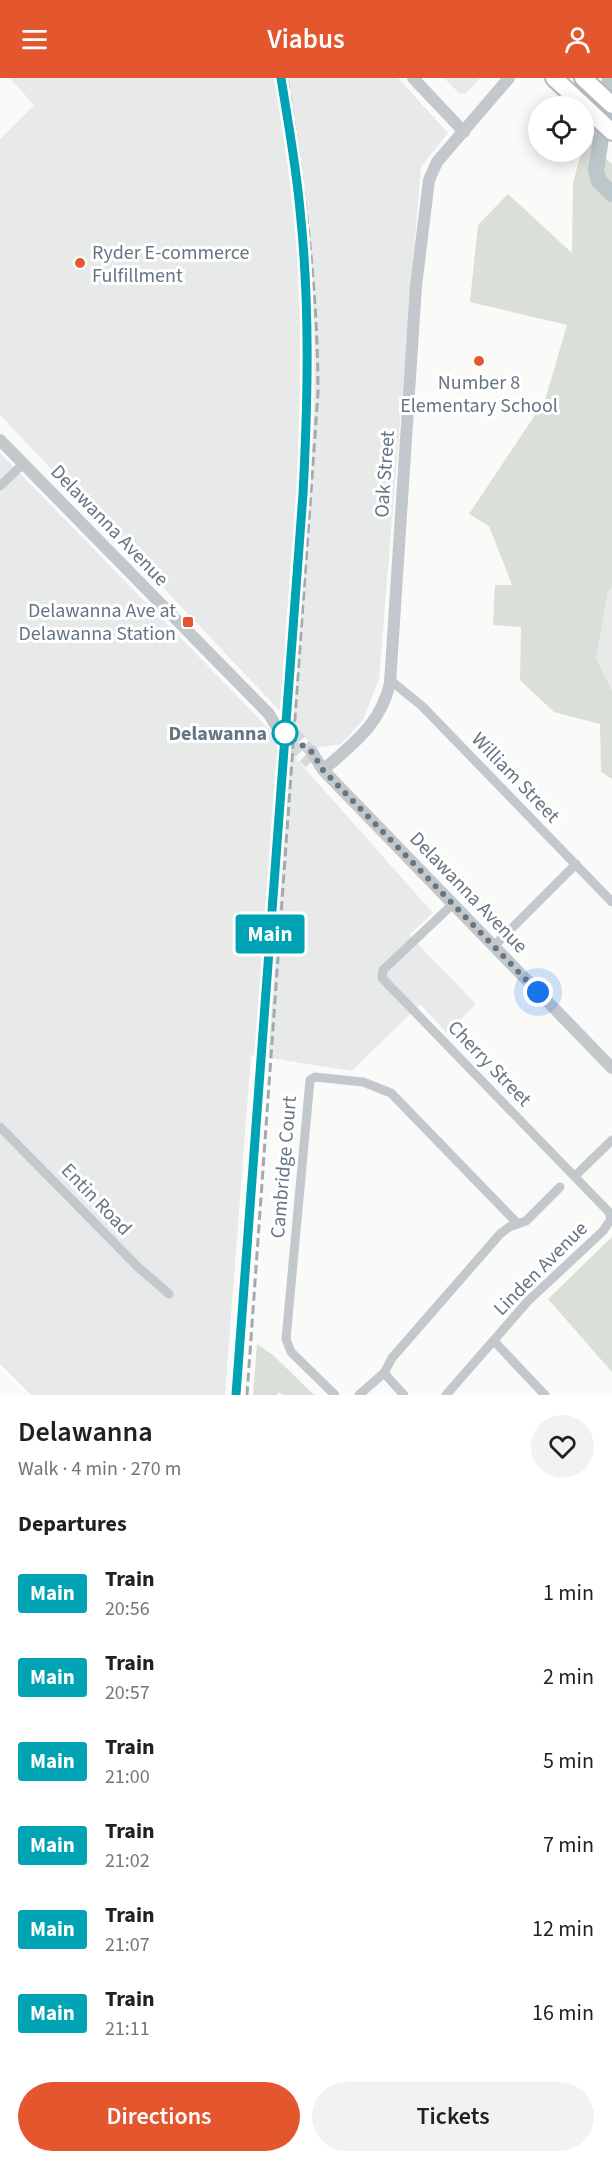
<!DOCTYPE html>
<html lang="en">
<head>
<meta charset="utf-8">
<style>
	body { margin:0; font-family:"Source Sans 3",sans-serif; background:#f2f2f2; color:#202124; height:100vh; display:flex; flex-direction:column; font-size:22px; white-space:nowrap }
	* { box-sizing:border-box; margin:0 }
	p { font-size:20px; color:#757577 }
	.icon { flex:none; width:33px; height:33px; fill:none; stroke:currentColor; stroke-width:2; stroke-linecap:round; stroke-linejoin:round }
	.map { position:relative; height:1317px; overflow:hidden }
	.side { display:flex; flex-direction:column; background:#fff; flex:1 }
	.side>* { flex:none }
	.badge { padding:0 12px; border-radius:4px; font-size:21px; line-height:39px }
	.tools { position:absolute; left:528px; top:18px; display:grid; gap:12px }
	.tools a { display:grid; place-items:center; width:66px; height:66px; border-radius:50%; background:#fff; box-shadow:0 3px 15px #0003; font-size:30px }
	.you { position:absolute; width:30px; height:30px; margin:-15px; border:4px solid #fff; border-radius:50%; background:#1a73e8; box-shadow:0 0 0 9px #1a73e833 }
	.map>.badge { position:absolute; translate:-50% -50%; box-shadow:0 0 0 3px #fff }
	h2 { padding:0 18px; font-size:22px; line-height:54px }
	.round { display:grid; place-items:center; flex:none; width:63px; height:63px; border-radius:32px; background:#f2f2f2 }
	.overview { display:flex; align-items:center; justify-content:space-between; height:102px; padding:0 18px }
	h1 { font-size:28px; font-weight:600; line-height:45px }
	.cta { display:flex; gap:12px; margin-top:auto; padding:12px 18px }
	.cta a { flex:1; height:69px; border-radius:36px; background:#e4572e; color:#fff; font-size:24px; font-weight:600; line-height:69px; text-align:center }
	.cta a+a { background:#f2f2f2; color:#202124 }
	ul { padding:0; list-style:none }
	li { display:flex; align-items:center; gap:18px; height:84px; padding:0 18px }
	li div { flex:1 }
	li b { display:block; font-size:22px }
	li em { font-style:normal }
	li .badge { min-width:66px; font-weight:700; text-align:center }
	header { display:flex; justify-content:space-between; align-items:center; height:78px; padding:0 18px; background:#e4572e; color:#fff; font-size:27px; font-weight:600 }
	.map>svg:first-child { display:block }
	.built { fill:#e8e9e9 }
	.green { fill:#dadfd7 }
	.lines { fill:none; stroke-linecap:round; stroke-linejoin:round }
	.river { stroke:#bbc7cb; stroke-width:16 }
	.tertiary-tunnel { stroke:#d5d9db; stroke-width:12; stroke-dasharray:12 6; stroke-linecap:butt }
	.trunk-casing { stroke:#b4b9bd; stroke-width:20 }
	.minor { stroke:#c3c8cc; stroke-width:9 }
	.tertiary { stroke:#c3c8cc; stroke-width:12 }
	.trunk { stroke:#fff; stroke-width:16 }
	.rail { stroke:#a2aab0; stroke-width:3; stroke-dasharray:9 4.5; stroke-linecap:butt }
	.line-casing { stroke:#fff; stroke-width:14 }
	.line { stroke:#00a3b4; stroke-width:9 }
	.walk { stroke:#657683; stroke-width:6; stroke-dasharray:0 10.8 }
	.poi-dot { fill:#e4572e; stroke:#fff; stroke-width:2 }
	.stop-dot { fill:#fff; stroke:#00a3b4; stroke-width:3 }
	.labels { text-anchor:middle; stroke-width:6; stroke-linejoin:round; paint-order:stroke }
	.poi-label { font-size:20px; fill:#657683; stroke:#fff; text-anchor:start }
	.street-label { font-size:20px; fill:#657683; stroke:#fff }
	.stop-label { font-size:20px; font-weight:bold; fill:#657683; stroke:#fff; text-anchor:end }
</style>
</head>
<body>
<header><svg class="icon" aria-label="menu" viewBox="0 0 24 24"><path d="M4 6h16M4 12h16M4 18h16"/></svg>Viabus<svg class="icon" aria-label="person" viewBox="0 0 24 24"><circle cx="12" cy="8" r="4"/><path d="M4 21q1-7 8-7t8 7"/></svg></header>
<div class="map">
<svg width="612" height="1317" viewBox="0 0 612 1317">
	<rect width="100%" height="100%" fill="#fafaf8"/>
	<path class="built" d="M10 0H398L448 55 421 89 379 601 363 642 341 666 315 670 0 337V61L34 27Z
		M444 0H480L465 16 459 15Z
		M0 375 277 659 433 835 409 857 476 926 447 955 420 926 352 993 251 977 225 1317H31L0 1286Z
		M612 509V613L596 580 608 513Z"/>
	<path class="green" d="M585 61 612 86V509L608 514 596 580 612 613V701L601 694 600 646 554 634 520 602 521 549 493 547 495 507H512L489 448 469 436 545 322 567 247 470 224 478 147 508 116 572 175 573 105Z
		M612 1159V1294L548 1221Z
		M257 1266 273 1277 314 1317H283L278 1314V1317H253Z"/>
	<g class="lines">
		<path class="river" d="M610 0 596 93 599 103 612 116"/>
		<path class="tertiary-tunnel" d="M280 641 312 674
			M279 653 310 685"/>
		<g class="trunk-casing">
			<path id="trunk" d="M554 0 612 54
				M583 0 612 27"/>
		</g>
		<path class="minor" d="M0 408 23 386
			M390 602 422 628 612 824
			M494 868 576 786
			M0 1049 138 1189 169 1216
			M575 1098 612 1062
			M494 1263 545 1317
			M384 1295 404 1317
			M335 1317 291 1274 286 1261 310 1002 315 999 363 1004 391 1015 517 1145
			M359 1317 384 1295 392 1280 500 1156 509 1149 526 1143 560 1109
			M446 1317 528 1223 603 1153 611 1141 609 1134 382 900 383 892 454 825"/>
		<path class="tertiary" d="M413 0 464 54
			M0 362 269 636 279 653
			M312 674 323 692 612 990
			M323 692C353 666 381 646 390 605L416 208 429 102 437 84 509 0"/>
		<use href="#trunk" class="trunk"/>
		<path class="rail" d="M236 1317 306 364 308 266 305 187
			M247 1317 318 315C318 208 304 105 287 0"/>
	</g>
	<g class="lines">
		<g class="line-casing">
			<path id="line" d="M236 1317 303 416C308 321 310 226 300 132 296 87 288 44 281 0"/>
		</g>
		<use href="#line" class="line"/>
		<path class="walk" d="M285 655 312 674 323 692 538 914"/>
	</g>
	<g class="poi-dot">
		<circle cx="80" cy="185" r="6"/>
		<circle cx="479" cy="283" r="6"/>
		<rect x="182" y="538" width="12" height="12" rx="3"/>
	</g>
	<circle class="stop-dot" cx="285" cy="655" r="12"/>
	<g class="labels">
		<g class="poi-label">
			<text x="92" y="181">Ryder E-commerce<tspan x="92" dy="23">Fulfillment</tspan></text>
			<text x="479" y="311" text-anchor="middle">Number 8<tspan x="479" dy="23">Elementary School</tspan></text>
			<text x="176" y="539" text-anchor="end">Delawanna Ave at<tspan x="176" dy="23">Delawanna Station</tspan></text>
		</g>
		<g class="street-label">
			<text transform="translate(384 396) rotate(-86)" y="7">Oak Street</text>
			<text transform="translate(110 447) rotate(46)" y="7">Delawanna Avenue</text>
			<text transform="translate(516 699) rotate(46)" y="7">William Street</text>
			<text transform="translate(469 814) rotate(46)" y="7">Delawanna Avenue</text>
			<text transform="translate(490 985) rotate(46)" y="7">Cherry Street</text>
			<text transform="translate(283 1089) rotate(-85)" y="7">Cambridge Court</text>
			<text transform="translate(97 1121) rotate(46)" y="7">Entin Road</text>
			<text transform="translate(540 1190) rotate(-45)" y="7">Linden Avenue</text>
		</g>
		<g class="stop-label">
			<text x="267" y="662">Delawanna</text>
		</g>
	</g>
</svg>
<div class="tools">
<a><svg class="icon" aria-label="locate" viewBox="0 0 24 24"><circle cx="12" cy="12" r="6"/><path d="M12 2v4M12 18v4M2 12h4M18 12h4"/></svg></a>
</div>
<div class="you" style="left:538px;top:914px"></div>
<b class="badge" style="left:270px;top:856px;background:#00a3b4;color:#fff">Main</b>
</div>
<section class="side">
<div class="overview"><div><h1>Delawanna</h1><p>Walk · 4 min · 270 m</p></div><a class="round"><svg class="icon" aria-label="heart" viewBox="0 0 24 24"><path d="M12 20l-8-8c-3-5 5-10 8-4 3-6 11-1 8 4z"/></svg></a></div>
<h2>Departures</h2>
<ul>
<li><span class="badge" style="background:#00a3b4;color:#fff">Main</span><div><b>Train</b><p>20:56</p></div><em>1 min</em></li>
<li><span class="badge" style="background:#00a3b4;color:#fff">Main</span><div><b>Train</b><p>20:57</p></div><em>2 min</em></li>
<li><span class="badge" style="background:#00a3b4;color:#fff">Main</span><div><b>Train</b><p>21:00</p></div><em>5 min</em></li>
<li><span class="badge" style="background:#00a3b4;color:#fff">Main</span><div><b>Train</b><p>21:02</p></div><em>7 min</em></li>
<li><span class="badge" style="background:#00a3b4;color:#fff">Main</span><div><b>Train</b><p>21:07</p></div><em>12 min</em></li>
<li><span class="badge" style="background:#00a3b4;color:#fff">Main</span><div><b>Train</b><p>21:11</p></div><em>16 min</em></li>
</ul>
<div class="cta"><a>Directions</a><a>Tickets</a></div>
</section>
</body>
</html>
